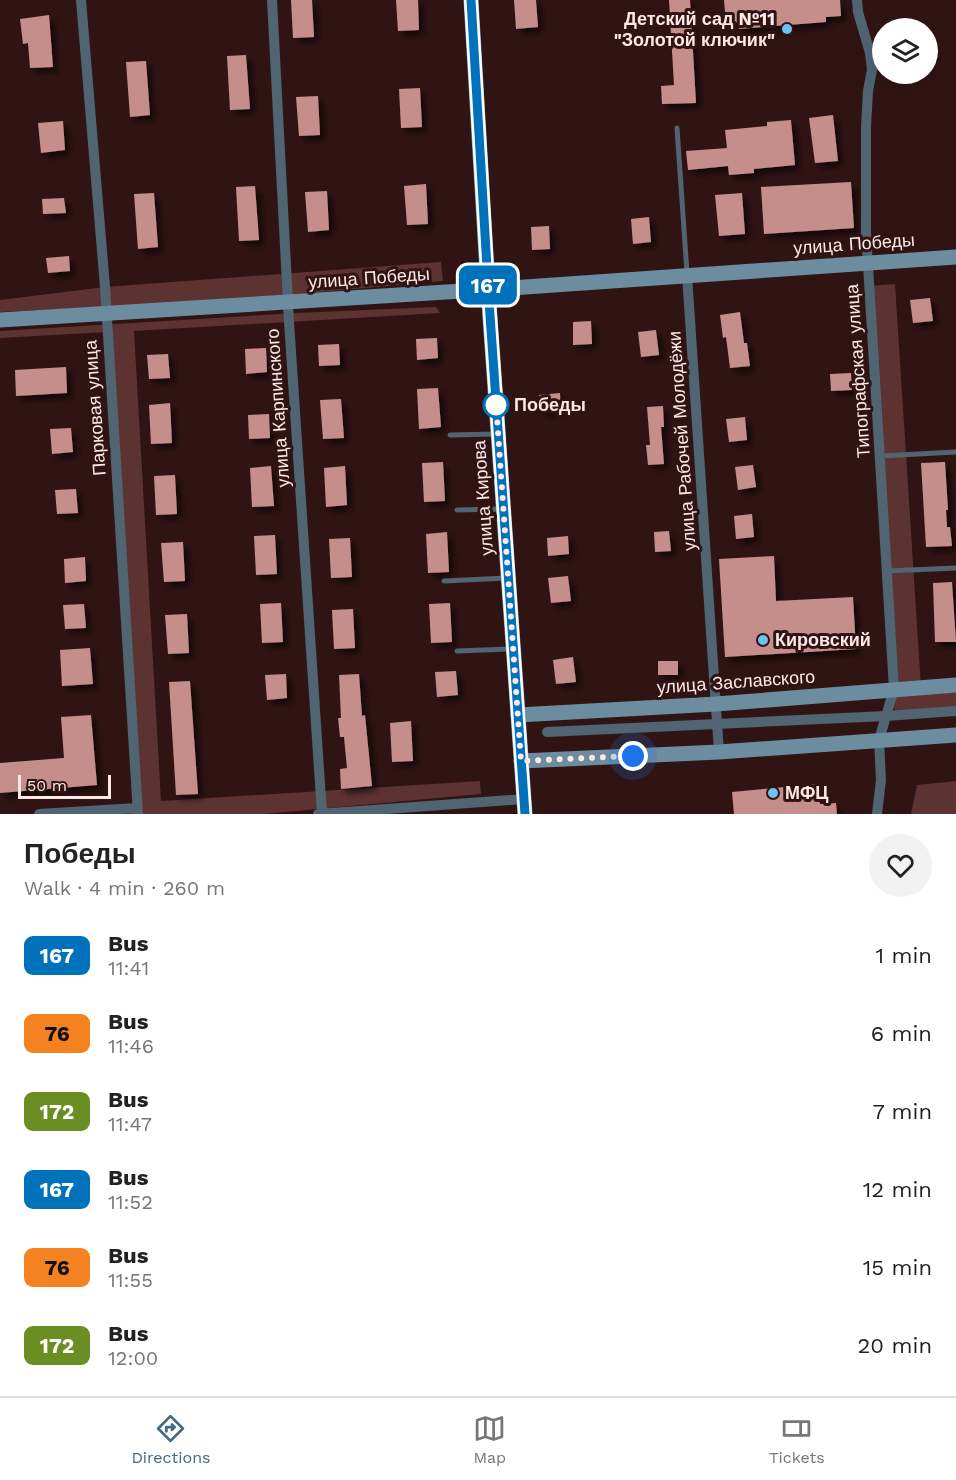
<!DOCTYPE html>
<html lang="en">
<head>
<meta charset="utf-8">
<style>
	body { margin:0; font-family:"Work Sans",sans-serif; background:#f2f2f2; color:#222; height:100vh; display:flex; flex-direction:column; font-size:22px; white-space:nowrap }
	* { box-sizing:border-box; margin:0 }
	p { font-size:20px; color:#767676 }
	.icon { flex:none; width:33px; height:33px; fill:none; stroke:currentColor; stroke-width:2; stroke-linecap:round; stroke-linejoin:round }
	.map { position:relative; height:814px; overflow:hidden }
	.panel { display:flex; flex-direction:column; background:#fff; flex:1 }
	.panel>* { flex:none }
	.badge { padding:0 12px; border-radius:9px; font-size:21px; line-height:39px }
	.buttons { position:absolute; left:872px; top:18px; display:grid; gap:12px }
	.buttons a { display:grid; place-items:center; width:66px; height:66px; border-radius:50%; background:#fff; box-shadow:0 6px 24px #0002; font-size:30px }
	.scale { position:absolute; left:18px; bottom:15px; width:93px; box-sizing:border-box; padding-left:6px; border:3px solid #fde8e7; border-top:0; font-size:16px; line-height:21px; white-space:nowrap; color:#fde8e7; -webkit-text-stroke:4px #301413; paint-order:stroke }
	.you { position:absolute; width:30px; height:30px; margin:-15px; border:4px solid #fff; border-radius:50%; background:#1a73e8; box-shadow:0 0 0 9px #1a73e833 }
	.map>.badge { position:absolute; translate:-50% -50%; box-shadow:0 0 0 3px #fff }
	.round { display:grid; place-items:center; flex:none; width:63px; height:63px; border-radius:32px; background:#f2f2f2 }
	.headline { display:flex; align-items:center; justify-content:space-between; height:102px; padding:0 24px }
	h1 { font-size:28px; font-weight:800; line-height:45px }
	ul { padding:0; list-style:none }
	li { display:flex; align-items:center; gap:18px; height:78px; padding:0 24px }
	li div { flex:1 }
	li b { display:block; font-size:22px }
	li em { font-style:normal }
	li .badge { min-width:66px; font-weight:700; text-align:center }
	.tabs { display:flex; justify-content:space-around; align-items:center; height:84px; border-top:2px solid #e0e0e0; background:#fff; font-size:16px; color:#767676 }
	.tabs a { display:grid; justify-items:center; gap:3px }
	.tabs .active { color:#446a80 }
	.map>svg:first-child { display:block }
	.green { fill:#5c3331 }
	.building { fill:#c68e8a; filter:url(#shadow) }
	.lines { fill:none; stroke-linecap:round; stroke-linejoin:round }
	.lane { stroke:#506471; stroke-width:5 }
	.street { stroke:#506471; stroke-width:10 }
	.secondary { stroke:#6c8da0; stroke-width:15 }
	.primary { stroke:#82acc6; stroke-width:15 }
	.line-casing { stroke:#fff; stroke-width:14 }
	.line { stroke:#0072bc; stroke-width:9 }
	.walk { stroke:#fde8e7; stroke-width:6; stroke-dasharray:0 10.8 }
	.poi-dot { fill:#6dc2f3; stroke:#301413; stroke-width:2 }
	.stop-dot { fill:#fff; stroke:#0072bc; stroke-width:3 }
	.labels { text-anchor:middle; stroke-width:6; stroke-linejoin:round; paint-order:stroke }
	.poi-label { font-size:18px; font-weight:bold; fill:#fde8e7; stroke:#301413; text-anchor:start }
	.street-label { font-size:18px; fill:#fde8e7; stroke:#301413 }
	.stop-label { font-size:18px; font-weight:bold; fill:#fde8e7; stroke:#301413; text-anchor:start }
</style>
</head>
<body>
<div class="map">
<svg width="956" height="814" viewBox="0 0 956 814">
	<defs>
		<filter id="shadow"><feDropShadow dx="5" dy="5" stdDeviation="3" flood-color="#0009"/></filter>
	</defs>
	<rect width="100%" height="100%" fill="#301413"/>
	<path class="green" d="M441 262 443 281C295 295 148 306 0 312V300L105 287Z
		M895 284 921 687 956 685V711L895 715 869 286Z
		M436 307 440 313 134 331 161 801 480 781 481 794 264 814H138L107 332 0 338V331L296 313Z
		M956 781V814H911L917 785Z"/>
	<path class="building" d="M291 0H312L314 37 293 38Z
		M396 0H418L419 30 398 31Z
		M514 0H536L538 27 516 29Z
		M669 0H690L696 103 662 104 661 86 674 85Z
		M724 0H840L841 16 826 17V22L739 29V22L726 23Z
		M49 15 53 67 30 68 28 43 23 44 20 19Z
		M246 55 250 109 230 110 227 56Z
		M146 61 150 115 130 117 126 62Z
		M420 88 422 127 401 128 399 89Z
		M318 96 320 135 299 136 296 97Z
		M833 115 838 161 815 163 809 118Z
		M791 120 795 165 754 169V173L729 175 728 166 688 170 686 151 727 148 725 130 767 126V122Z
		M63 121 65 150 41 153 38 123Z
		M851 182 854 228 764 234 761 187Z
		M426 184 428 224 407 225 404 186Z
		M255 186 259 240 239 241 236 187Z
		M327 191 329 230 308 232 305 192Z
		M154 193 158 247 138 249 134 194Z
		M742 193 745 234 719 236 715 195Z
		M64 198 66 213 43 214 42 199Z
		M649 217 651 242 633 244 631 219Z
		M549 226 550 249 532 250 531 227Z
		M69 256 70 271 48 273 46 258Z
		M930 298 933 321 913 323 910 300Z
		M740 312 744 343H747L750 366 730 368 726 337 723 338 720 315Z
		M591 321 592 344 573 345V322Z
		M656 330 659 355 641 357 638 332Z
		M437 338 438 358 417 360 416 339Z
		M339 344 340 365 319 366 318 345Z
		M266 348 267 372 246 374 245 349Z
		M168 354 170 378 149 379 147 355Z
		M66 367 67 393 16 396 15 370Z
		M851 373 852 390 831 391 830 374Z
		M438 388 441 427 419 429 417 389Z
		M560 393 561 410 540 412 539 395Z
		M341 399 344 438 323 439 320 400Z
		M170 403 172 443 151 444 149 405Z
		M663 406 664 427H661L664 464 648 465 646 445H650L647 407Z
		M269 414 270 438 249 439 248 415Z
		M745 417 747 440 729 442 726 419Z
		M71 428 73 452 52 454 50 429Z
		M443 462 445 501 424 502 422 463Z
		M945 462 948 510H946L947 527H950L952 546 926 547 921 463Z
		M753 465 756 487 738 490 735 467Z
		M271 466 274 506 252 507 250 468Z
		M345 466 347 505 326 507 324 468Z
		M175 475 177 514 156 515 154 476Z
		M76 489 78 513 57 514 55 490Z
		M752 514 754 537 736 539 734 516Z
		M669 531 671 551 655 552 654 532Z
		M447 532 449 572 428 573 426 534Z
		M275 535 277 574 256 575 254 536Z
		M568 536 569 554 548 556 547 538Z
		M350 538 352 577 331 578 329 539Z
		M183 542 185 581 164 582 161 543Z
		M774 556 776 601 853 597 856 649 725 657 719 559Z
		M85 557 86 581 65 583 64 559Z
		M568 576 571 601 551 603 548 578Z
		M952 582 956 642H935L933 583Z
		M281 603 283 642 262 643 260 604Z
		M450 603 452 642 431 643 429 604Z
		M84 604 86 628 65 629 63 605Z
		M353 609 355 648 334 649 332 610Z
		M187 614 189 653 168 654 165 615Z
		M90 648 93 684 62 686 60 650Z
		M573 657 576 682 556 684 553 660Z
		M658 661H678V675H658Z
		M456 671 458 695 437 697 435 672Z
		M286 674 287 698 267 700 265 675Z
		M359 674 362 716 365 715 372 786 341 789 340 769 347 768 344 737H340L338 718H341L339 675Z
		M190 681 198 794 176 795 169 682Z
		M91 715 97 785 0 793V763L64 758 61 717Z
		M411 721 413 761 392 762 390 723Z
		M818 784 820 804 836 803 837 814H734L732 792Z"/>
	<g class="lines">
		<path class="lane" d="M677 128 687 273
			M450 435 497 434
			M880 456 956 452
			M457 510 502 509
			M887 571 956 568
			M444 581 507 578
			M457 651 512 649"/>
		<path class="street" d="M81 0 105 287 138 814
			M272 0 289 322 322 814
			M857 0 858 12 870 53 872 70 868 91 866 127V233L894 689 879 740 881 780 877 814
			M687 275 719 752
			M547 732 886 716 956 711
			M39 814 137 808
			M318 814 524 799"/>
		<path class="secondary" d="M0 320 511 288 956 257
			M518 715 716 704 956 685
			M521 761 719 752 956 735"/>
		<path class="primary" d="M471 0 488 289 525 814"/>
	</g>
	<g class="lines">
		<g class="line-casing">
			<path id="line" d="M471 0 489 301 525 814"/>
		</g>
		<use href="#line" class="line"/>
		<path class="walk" d="M496 405V403L521 761 633 756"/>
	</g>
	<g class="poi-dot">
		<circle cx="787" cy="29" r="6"/>
		<circle cx="763" cy="640" r="6"/>
		<circle cx="773" cy="793" r="6"/>
	</g>
	<circle class="stop-dot" cx="496" cy="405" r="12"/>
	<g class="labels">
		<g class="poi-label">
			<text x="775" y="25" text-anchor="end">Детский сад №11<tspan x="775" dy="21">"Золотой ключик"</tspan></text>
			<text x="775" y="646">Кировский</text>
			<text x="785" y="799">МФЦ</text>
		</g>
		<g class="street-label">
			<text transform="translate(854 244) rotate(-4)" y="6">улица Победы</text>
			<text transform="translate(369 278) rotate(-4)" y="6">улица Победы</text>
			<text transform="translate(858 371) rotate(-94)" y="6">Типографская улица</text>
			<text transform="translate(95 408) rotate(-94)" y="6">Парковая улица</text>
			<text transform="translate(278 408) rotate(-94)" y="6">улица Карпинского</text>
			<text transform="translate(682 441) rotate(-94)" y="6">улица Рабочей Молодёжи</text>
			<text transform="translate(483 498) rotate(-94)" y="6">улица Кирова</text>
			<text transform="translate(736 682) rotate(-4)" y="6">улица Заславского</text>
		</g>
		<g class="stop-label">
			<text x="514" y="411">Победы</text>
		</g>
	</g>
</svg>
<div class="buttons">
<a><svg class="icon" aria-label="layers" viewBox="0 0 24 24"><path d="M12 4l9 5-9 5-9-5zM3 14l9 5 9-5"/></svg></a>
</div>
<div class="scale">50 m</div>
<div class="you" style="left:633px;top:756px"></div>
<b class="badge" style="left:488px;top:285px;background:#0072bc;color:#fff">167</b>
</div>
<section class="panel">
<div class="headline"><div><h1>Победы</h1><p>Walk · 4 min · 260 m</p></div><a class="round"><svg class="icon" aria-label="heart" viewBox="0 0 24 24"><path d="M12 20l-8-8c-3-5 5-10 8-4 3-6 11-1 8 4z"/></svg></a></div>
<ul>
<li><span class="badge" style="background:#0072bc;color:#fff">167</span><div><b>Bus</b><p>11:41</p></div><em>1 min</em></li>
<li><span class="badge" style="background:#f58220;color:#111">76</span><div><b>Bus</b><p>11:46</p></div><em>6 min</em></li>
<li><span class="badge" style="background:#6b8e23;color:#fff">172</span><div><b>Bus</b><p>11:47</p></div><em>7 min</em></li>
<li><span class="badge" style="background:#0072bc;color:#fff">167</span><div><b>Bus</b><p>11:52</p></div><em>12 min</em></li>
<li><span class="badge" style="background:#f58220;color:#111">76</span><div><b>Bus</b><p>11:55</p></div><em>15 min</em></li>
<li><span class="badge" style="background:#6b8e23;color:#fff">172</span><div><b>Bus</b><p>12:00</p></div><em>20 min</em></li>
</ul>
</section>
<nav class="tabs">
<a class="active"><svg class="icon" aria-label="directions" viewBox="0 0 24 24"><path d="M12 3l9 9-9 9-9-9zM9 14v-3h6M13 9l2 2-2 2"/></svg>Directions</a>
<a><svg class="icon" aria-label="map" viewBox="0 0 24 24"><path d="M3 6l6-2 6 2 6-2v14l-6 2-6-2-6 2zM9 4v14M15 6v14"/></svg>Map</a>
<a><svg class="icon" aria-label="tickets" viewBox="0 0 24 24"><path d="M3 7h18v10H3zM15 7v10"/></svg>Tickets</a>
</nav>
</body>
</html>
